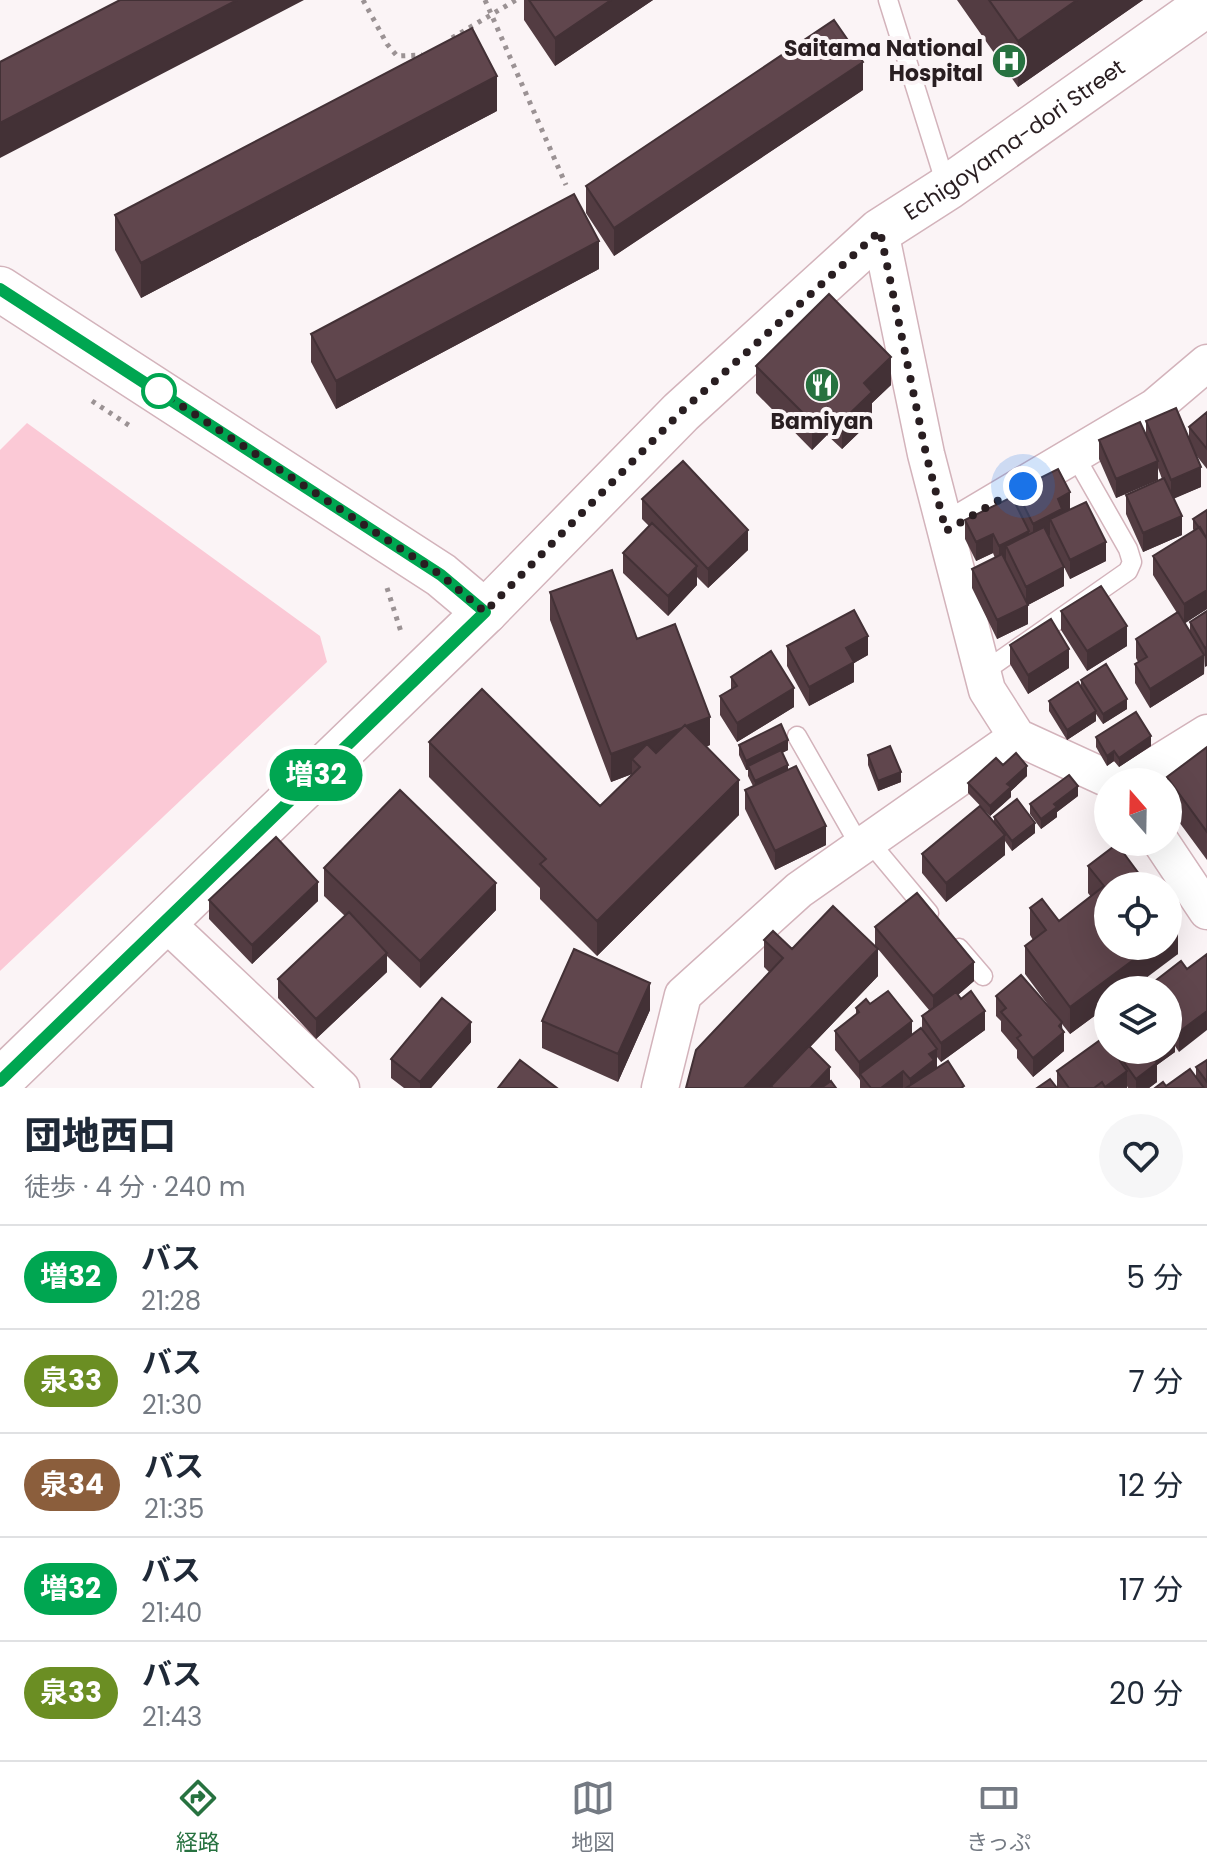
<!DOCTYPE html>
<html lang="ja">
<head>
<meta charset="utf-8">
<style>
	body { margin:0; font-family:Poppins,"Noto Sans JP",sans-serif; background:#f6f6f7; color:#1f2937; height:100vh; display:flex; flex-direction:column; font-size:30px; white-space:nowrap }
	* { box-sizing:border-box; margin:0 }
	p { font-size:26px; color:#747a83 }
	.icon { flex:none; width:44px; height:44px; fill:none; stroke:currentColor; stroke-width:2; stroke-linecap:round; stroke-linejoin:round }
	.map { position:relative; height:1088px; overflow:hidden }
	.details { display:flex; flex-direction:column; background:#fff; flex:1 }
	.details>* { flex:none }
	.badge { padding:0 16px; border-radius:26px; font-size:28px; line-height:52px }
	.needle { width:52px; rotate:340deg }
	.controls { position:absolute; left:1094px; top:768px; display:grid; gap:16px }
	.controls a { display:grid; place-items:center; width:88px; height:88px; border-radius:50%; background:#fff; box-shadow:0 8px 32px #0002; font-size:40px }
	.you { position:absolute; width:40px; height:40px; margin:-20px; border:6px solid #fff; border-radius:50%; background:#1a73e8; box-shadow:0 0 0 12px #1a73e833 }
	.map>.badge { position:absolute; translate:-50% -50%; box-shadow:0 0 0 4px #fff }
	.round { display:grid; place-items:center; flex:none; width:84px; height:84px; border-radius:42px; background:#f6f6f7 }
	.head { display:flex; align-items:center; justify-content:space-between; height:136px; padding:0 24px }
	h1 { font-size:38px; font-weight:800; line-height:60px }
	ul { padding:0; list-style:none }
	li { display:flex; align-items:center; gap:24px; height:104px; padding:0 24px; border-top:2px solid #e0e1e3 }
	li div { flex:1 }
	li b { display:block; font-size:30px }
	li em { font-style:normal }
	li .badge { min-width:88px; font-weight:700; text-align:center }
	.dock { display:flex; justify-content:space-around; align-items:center; height:112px; border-top:2px solid #e0e1e3; background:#fff; font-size:22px; color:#747a83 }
	.dock a { display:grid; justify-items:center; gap:4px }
	.dock .on { color:#277240 }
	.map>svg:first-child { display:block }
	.green { fill:#fbc9d6 }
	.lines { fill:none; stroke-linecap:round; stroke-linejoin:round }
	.service-casing { stroke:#d3b3bb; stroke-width:21 }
	.minor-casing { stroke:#d3b3bb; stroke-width:39 }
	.tertiary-casing { stroke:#d3b3bb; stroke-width:47 }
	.path { stroke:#9b9294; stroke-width:5; stroke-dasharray:4 6; stroke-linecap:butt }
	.service { stroke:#fff; stroke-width:18 }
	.minor { stroke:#fff; stroke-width:36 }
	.tertiary { stroke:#fff; stroke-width:44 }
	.wall { fill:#533c42 }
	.shaded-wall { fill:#433136 }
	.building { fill:#60464d; stroke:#433136; stroke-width:2 }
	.line-casing { stroke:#fff; stroke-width:18 }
	.line { stroke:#00a651; stroke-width:12 }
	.walk { stroke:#291e21; stroke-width:8; stroke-dasharray:0 14.4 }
	.stop-dot { fill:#fff; stroke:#00a651; stroke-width:4 }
	.labels { text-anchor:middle; stroke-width:8; stroke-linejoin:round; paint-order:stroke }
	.poi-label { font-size:22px; font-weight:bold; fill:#291e21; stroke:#fbf4f6; text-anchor:end }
	.street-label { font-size:22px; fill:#291e21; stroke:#fbf4f6 }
</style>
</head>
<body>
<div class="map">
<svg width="1207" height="1088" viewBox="0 0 1207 1088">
	<rect width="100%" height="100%" fill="#fbf4f6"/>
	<path class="green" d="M27 423 320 636 327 662 0 971V450Z"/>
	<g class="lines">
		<g class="service-casing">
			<path id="service" d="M888 0 947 188
				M982 673 1128 571 1132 562 1128 549 1075 456
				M797 736 860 846
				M868 840 929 913
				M959 948 983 976"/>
		</g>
		<g class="minor-casing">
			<path id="minor" d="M880 231 926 454 987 690 1017 737 1115 782
				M946 531 1155 407 1207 363
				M1128 782 1207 733
				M1161 842 1207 911
				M165 922 341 1088
				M660 1088 683 995 799 890 1017 737"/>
		</g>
		<g class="tertiary-casing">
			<g id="tertiary">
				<path d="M0 289 441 575 485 612"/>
				<path id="s1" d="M0 1081 485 612 681 412 880 231 947 188 1207 4"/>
			</g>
		</g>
		<path class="path" d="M363 0 387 44 397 56 422 55
			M485 0 566 185
			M452 38 516 0
			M92 401 133 428
			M387 588 402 635"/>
		<use href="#service" class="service"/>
		<use href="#minor" class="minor"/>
		<use href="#tertiary" class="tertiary"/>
	</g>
	<path class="wall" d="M524 0H653L555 66 524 20Z
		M957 0H1143L1018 87Z
		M863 90 614 256 586 213V186Z
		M497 111 141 298 115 250V215Z
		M599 269 336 409 311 362V334Z
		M756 366 891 385 872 403V420L842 449 827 435 812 450 756 393Z
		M1207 412V469L1196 455 1201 487 1174 498 1182 535 1143 552 1126 514V495L1162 479 1158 468V480L1116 498 1099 459V440L1146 434V421L1189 438V427Z
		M1016 490 1070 509 1106 561 1070 579 1064 567V586L1028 605V624L997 639 972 588V569L995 558 993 553 976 561 965 539V520L1016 504Z
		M642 499 748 550 708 588 697 577V585L668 616 623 573V553L649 526 642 519Z
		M1207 510V609L1184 623 1190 631V622L1207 611 1204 674 1150 708 1135 683V664L1138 662 1136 658V639L1177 613 1153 575V556L1194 531 1193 529V519Z
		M550 592 637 639 710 745 706 747 739 815 597 956 540 899V888L429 777V742L600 806 632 774 611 782 550 620Z
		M1061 611 1127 646 1087 671 1061 630Z
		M1010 645 1069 668 1028 694 1010 664Z
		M787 646 868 655 854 663V682L809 706 787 666Z
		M731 677 794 707 737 742 720 715V696L731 690Z
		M1081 680 1127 709 1103 724 1096 714V721L1067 740 1049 711V701L1081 687Z
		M1096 737 1151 746 1119 767 1114 761 1107 766 1096 747Z
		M739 745 788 750 782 753 788 769 826 845 775 870 745 809V790L753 786 748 776V770H746L739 755Z
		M1207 747V860L1168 807V782H1167V777Z
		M868 755 901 782 878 791 868 765Z
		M1003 765 1027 776 1011 791V797L990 816 968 793V783Z
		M1078 796 1057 812V817L1041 829 1030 814V804Z
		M994 817 1035 833 1012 851 1005 841V855L946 902 922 873V854L994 822Z
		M1088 866 1178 954 1108 990V1006L1070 1034 1062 1024 1064 1051 1033 1077 1017 1058V1050L1001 1031V1021L996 1016V996L1051 1009 1025 974V946L1033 940 1030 935V908L1059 921 1091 897 1088 893Z
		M324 868 496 910 420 988 387 956V972L316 1039 278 998V979L345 916 324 896Z
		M209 900 318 901 252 964 209 919Z
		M875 927 974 981 958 995 985 1030 941 1062 937 1057V1068L964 1088H860V1080L835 1050V1031L856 1015V1008L870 1004 912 1035 922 1029V1016L929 1010 878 949V976L810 1047 830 1081 836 1088H686L769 972 764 967V940L792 949 875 946Z
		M1181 961 1179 1052 1175 1046V1052L1157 1065V1082L1149 1088H1128L1127 1086V1088H1057V1071L1104 1039V1035L1108 1032V1050H1168V990H1146V988Z
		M650 1010 618 1082 542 1048V1021Z
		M471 1042 431 1088H404L391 1078V1059Z
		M1207 1060V1088H1204L1196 1077V1067Z"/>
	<path class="shaded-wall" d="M237 0H304L0 158V123Z
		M611 0H653L555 66V38Z
		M1077 0H1143L1018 87V41Z
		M863 62V90L614 256V228Z
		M497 76V111L141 298V263Z
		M599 241V269L336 409V381Z
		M891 357V385L872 403V420L842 449V421L864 383Z
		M827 407V435L812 450V422Z
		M1158 461V480L1116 498V479Z
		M1201 467V487L1171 500V480Z
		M1070 492V512L1050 519V535L1033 543V524L1058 499Z
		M1182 516V535L1143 552V533Z
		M748 530V550L708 588V569Z
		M1029 531V550L1006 546V562L999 565V546Z
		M993 534V553L976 561V542Z
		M1106 542V561L1070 579V560Z
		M697 566V585L668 616V596Z
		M1064 567V586L1028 605V624L997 639V620L1026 606V587Z
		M1207 590V609L1184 624V604Z
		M1127 626V646L1087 671V651Z
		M868 636V655L854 663V682L809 706V687L846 648Z
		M1207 647V666L1205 667V648Z
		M1069 649V668L1028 694V675Z
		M1204 655V674L1150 708V689Z
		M794 688V707L737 742V723Z
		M1127 699V709L1103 724V714Z
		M1096 711V721L1067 740V730Z
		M710 717V745L640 771V767L632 759V774L611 782V754Z
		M1151 736V746L1119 767V758Z
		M788 740V750L750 769 748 766V770H746V761Z
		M1114 751V761L1107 766V756Z
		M788 765V775L755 791V781Z
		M1027 766V776L1011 791V797L990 816V806L1007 784Z
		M901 772V782L878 791V781Z
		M739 780V815L597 956V921Z
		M1078 786V796L1057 812V817L1041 829V819L1054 804Z
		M1035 823V833L1012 851V841Z
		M826 826V845L775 870V851Z
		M1005 835V855L946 902V883Z
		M318 882V901L252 964V945Z
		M496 883V910L420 988V961Z
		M1178 926V954L1130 990H1108V1006L1070 1034V1007L1152 946H1168V934Z
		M878 949V976L772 1087 771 1086V1088H744Z
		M387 953V972L316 1039V1019Z
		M974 962V981L933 1016V996Z
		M650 983V1010L618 1082V1054Z
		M985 1011V1030L941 1062V1043Z
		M1207 1011V1030L1179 1052V1032Z
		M912 1021V1040L860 1074 859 1081V1062Z
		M471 1022V1042L431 1088H420V1082Z
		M1062 1022V1033L1064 1032V1051L1033 1077V1058Z
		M1175 1032V1052L1157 1065V1082L1149 1088H1136V1079L1148 1052 1151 1050H1168V1037Z
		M937 1049V1068L910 1088V1079L929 1054Z
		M830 1067V1086L829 1088H810Z
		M903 1071V1088H881Z
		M1127 1071V1088H1105V1087Z"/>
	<path class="building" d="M120 0H237L0 123V62Z
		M529 0H611L555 38Z
		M989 0H1077L1018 41Z
		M834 20 863 62 614 228 586 186Z
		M472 28 497 76 141 263 115 215Z
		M574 194 599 241 336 381 311 334Z
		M829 294 891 357 864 383 872 392 842 421 827 407 812 422 756 366Z
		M1176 408 1201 467 1171 480 1146 421Z
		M1207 412V449L1189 427Z
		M1140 422 1158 461 1116 479 1099 440Z
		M683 461 748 530 708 569 642 499Z
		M1058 469 1070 492 1058 499 1062 509 1033 524 1016 490Z
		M1164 478 1182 516 1143 533 1126 495Z
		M1012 497 1029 531 999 546 993 534 976 542 965 520Z
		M1086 502 1106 542 1070 560 1050 519Z
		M1207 510V539L1193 519Z
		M652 523 697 566 668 596 623 553Z
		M1044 527 1064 567 1026 587 1006 546Z
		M1200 527 1207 539V590L1184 604 1153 556Z
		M1002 554 1028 605 997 620 972 569Z
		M612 570 637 639 675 624 710 717 686 726 685 725 682 728 611 754 550 592Z
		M1101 586 1127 626 1087 651 1061 611Z
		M854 610 868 636 846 648 854 662 809 687 787 646Z
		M1207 611V647L1205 648 1190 622Z
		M1178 612 1204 655 1150 689 1135 664 1147 657 1136 639Z
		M1051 619 1069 649 1028 675 1010 645Z
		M771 651 794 688 737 723 720 696 737 686 731 677Z
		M1106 664 1127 699 1103 714 1081 680Z
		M1078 682 1096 711 1067 730 1049 701Z
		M482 689 600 806 640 767 632 759 647 744 656 753 685 725 739 780 597 921 540 864 546 859 429 742Z
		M1136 712 1151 736 1119 758 1114 751 1107 756 1096 737Z
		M781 724 788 740 746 761 739 745Z
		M890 746 901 772 878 781 868 755Z
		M1207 747V832L1167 777Z
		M781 750 788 765 755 781 748 766Z
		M1016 753 1027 766 1007 784 1011 787 990 806 968 783 996 758 1003 765Z
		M796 766 826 826 775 851 745 790Z
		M1069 775 1078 786 1054 804 1057 807 1041 819 1030 804Z
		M400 790 496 883 420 961 324 868Z
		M1017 799 1035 823 1012 841 994 817Z
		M980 806 1005 835 946 883 922 854Z
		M276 837 318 882 252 945 209 900Z
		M1117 844 1148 886H1108V946H1152L1070 1007 1025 946 1046 930 1030 908 1042 899 1059 921 1104 886 1088 866Z
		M917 893 974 962 933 996 875 927Z
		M833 906 878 949 744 1088H686L696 1050 783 958 764 940 773 931 792 949Z
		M349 912 387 953 316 1019 278 979Z
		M1168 912 1178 926 1168 934Z
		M574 949 650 983 618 1054 542 1021Z
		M1207 954V1011L1179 1032 1168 1018V990H1147L1146 988 1181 961 1187 969Z
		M1021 975 1062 1022 1059 1026 1064 1032 1033 1058 1017 1038 1021 1035 1001 1012 1006 1008 996 996Z
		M888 991 912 1021 859 1062 835 1031 859 1012 856 1008 866 999 870 1004Z
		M971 991 985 1011 941 1043 922 1016 956 992 961 999Z
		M442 998 471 1022 420 1082 391 1059Z
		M1168 1023 1175 1032 1168 1037Z
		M921 1028 937 1049 929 1054 934 1060 910 1079 903 1071 881 1088H871L860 1074Z
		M1103 1038 1108 1045V1050H1112L1127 1071 1105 1087 1102 1082 1094 1088H1069L1057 1071Z
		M809 1046 830 1067 810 1088H773L771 1086Z
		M1115 1050H1151L1148 1052 1157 1063 1136 1079Z
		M520 1060 557 1088H498Z
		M1207 1060V1082L1196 1067Z
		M948 1061 964 1086 961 1088H906Z
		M1190 1069 1204 1088H1155L1163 1082 1166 1086Z
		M1050 1079 1057 1088H1037Z
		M831 1081 836 1088H821Z"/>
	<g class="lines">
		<g class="line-casing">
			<path id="line" d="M0 289 441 575 485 612 0 1081"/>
		</g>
		<use href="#line" class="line"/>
		<path class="walk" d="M159 391 441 575 485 612 681 412 880 231 926 454 946 531 1023 486"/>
	</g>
	<defs>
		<g id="hospital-disc" transform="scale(1.8)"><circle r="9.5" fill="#277240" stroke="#fbf4f6"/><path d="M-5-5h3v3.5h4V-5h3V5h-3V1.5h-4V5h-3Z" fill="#fff"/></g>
		<g id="restaurant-disc" transform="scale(1.8)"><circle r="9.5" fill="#277240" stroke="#fbf4f6"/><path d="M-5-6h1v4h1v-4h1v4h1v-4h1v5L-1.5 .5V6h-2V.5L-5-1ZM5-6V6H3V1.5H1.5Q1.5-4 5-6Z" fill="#fff"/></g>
	</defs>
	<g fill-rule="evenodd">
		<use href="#hospital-disc" x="1009" y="61"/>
		<use href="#restaurant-disc" x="822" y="385"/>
	</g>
	<circle class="stop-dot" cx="159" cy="391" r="16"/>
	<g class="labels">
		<g class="poi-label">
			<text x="983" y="56">Saitama National<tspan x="983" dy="25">Hospital</tspan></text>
			<text x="822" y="429" text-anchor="middle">Bamiyan</text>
		</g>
		<g class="street-label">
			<text dy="8" stroke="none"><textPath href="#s1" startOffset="1386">Echigoyama-dori Street</textPath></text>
		</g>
	</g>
</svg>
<div class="controls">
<a><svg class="needle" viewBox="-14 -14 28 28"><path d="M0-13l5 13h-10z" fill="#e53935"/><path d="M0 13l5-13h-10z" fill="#747a83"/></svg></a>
<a><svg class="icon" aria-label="locate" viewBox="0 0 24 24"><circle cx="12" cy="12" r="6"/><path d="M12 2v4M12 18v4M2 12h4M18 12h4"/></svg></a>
<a><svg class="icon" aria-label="layers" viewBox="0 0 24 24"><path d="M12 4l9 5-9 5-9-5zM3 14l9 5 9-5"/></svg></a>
</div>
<div class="you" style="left:1023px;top:486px"></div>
<b class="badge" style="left:316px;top:775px;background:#00a651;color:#fff">増32</b>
</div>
<section class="details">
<div class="head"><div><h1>団地西口</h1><p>徒歩 · 4 分 · 240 m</p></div><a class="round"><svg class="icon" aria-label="heart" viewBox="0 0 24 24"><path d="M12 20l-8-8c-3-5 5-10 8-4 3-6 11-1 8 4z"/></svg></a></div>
<ul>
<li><span class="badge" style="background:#00a651;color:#fff">増32</span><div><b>バス</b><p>21:28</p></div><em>5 分</em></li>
<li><span class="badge" style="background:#6b8e23;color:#fff">泉33</span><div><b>バス</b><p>21:30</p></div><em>7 分</em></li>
<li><span class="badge" style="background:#8b5e3c;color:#fff">泉34</span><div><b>バス</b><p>21:35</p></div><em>12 分</em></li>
<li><span class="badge" style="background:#00a651;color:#fff">増32</span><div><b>バス</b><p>21:40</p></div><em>17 分</em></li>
<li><span class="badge" style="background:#6b8e23;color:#fff">泉33</span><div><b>バス</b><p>21:43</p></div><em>20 分</em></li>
</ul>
</section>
<nav class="dock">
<a class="on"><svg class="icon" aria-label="directions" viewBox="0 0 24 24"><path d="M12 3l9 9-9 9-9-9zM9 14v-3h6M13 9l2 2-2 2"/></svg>経路</a>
<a><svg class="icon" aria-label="map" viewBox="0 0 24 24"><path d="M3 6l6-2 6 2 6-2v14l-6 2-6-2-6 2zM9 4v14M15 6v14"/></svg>地図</a>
<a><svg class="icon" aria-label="tickets" viewBox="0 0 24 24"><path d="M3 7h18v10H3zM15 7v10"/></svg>きっぷ</a>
</nav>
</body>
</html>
